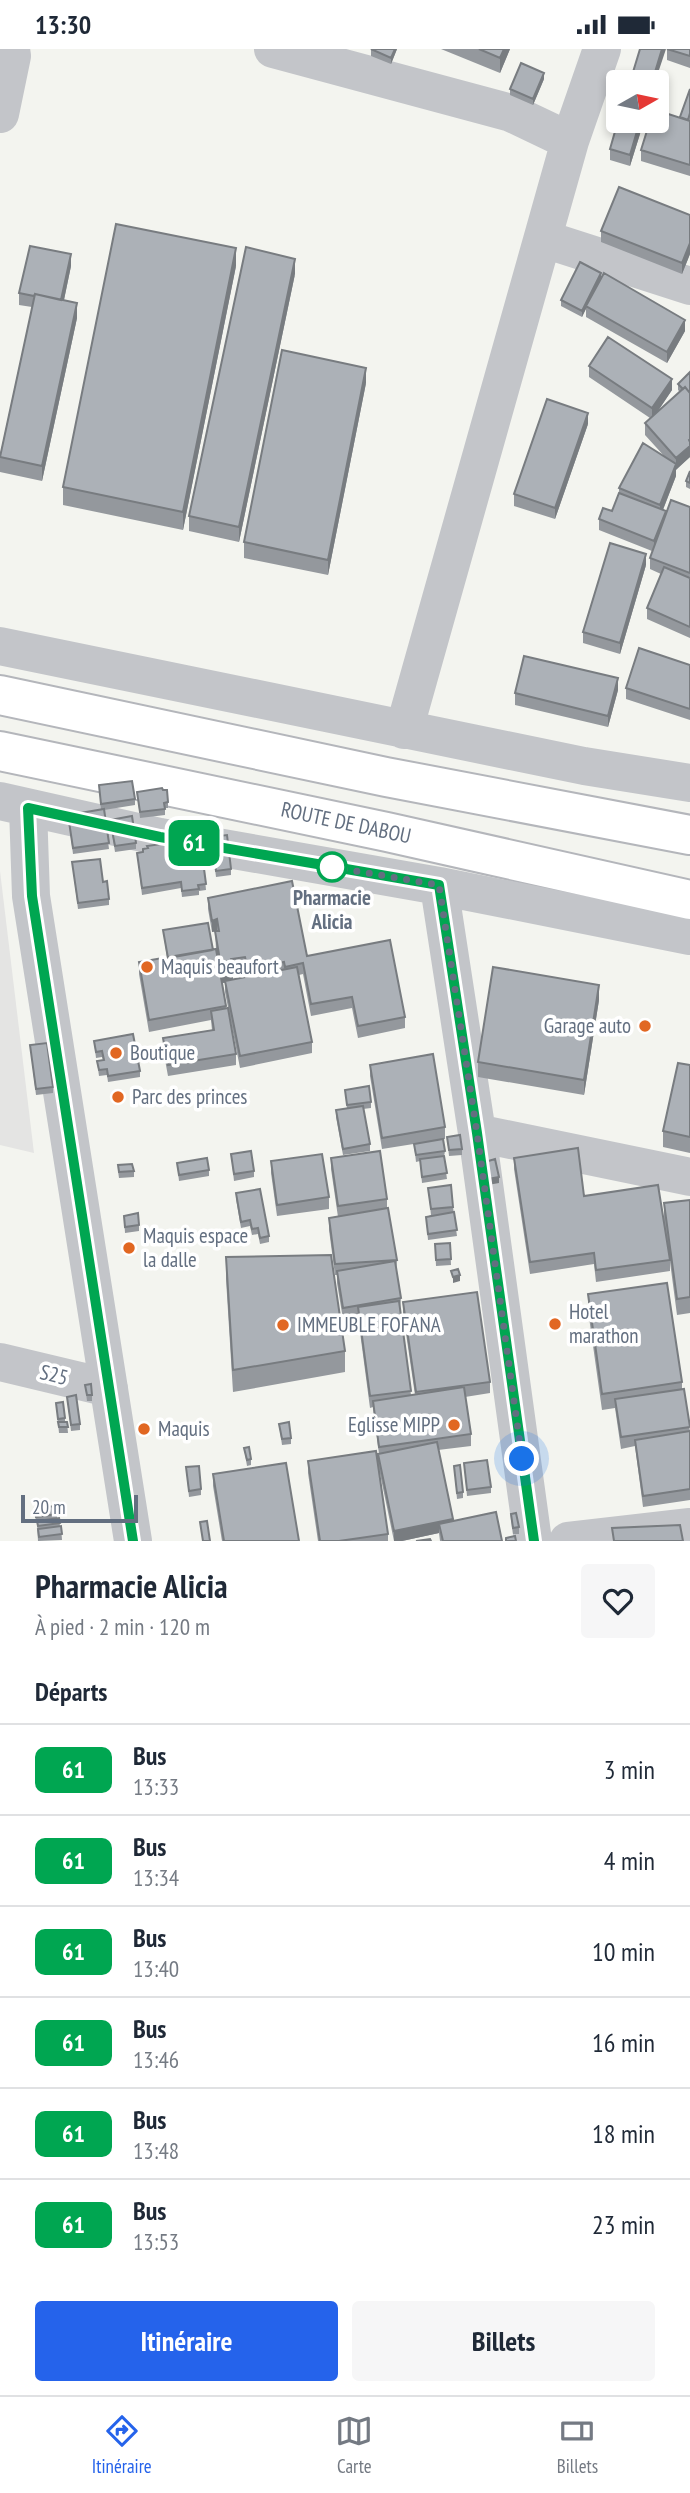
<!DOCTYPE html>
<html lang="fr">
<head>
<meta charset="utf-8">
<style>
	body { margin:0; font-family:"PT Sans Narrow",sans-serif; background:#f6f6f7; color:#1f2937; height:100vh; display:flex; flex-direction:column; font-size:26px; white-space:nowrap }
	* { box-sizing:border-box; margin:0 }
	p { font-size:23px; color:#747a83 }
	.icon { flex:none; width:38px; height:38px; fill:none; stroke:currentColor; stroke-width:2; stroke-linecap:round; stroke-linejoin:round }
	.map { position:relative; height:1492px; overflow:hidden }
	.side { display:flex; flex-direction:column; background:#fff; flex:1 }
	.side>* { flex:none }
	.badge { padding:0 14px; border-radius:10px; font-size:24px; line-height:46px }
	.needle { width:46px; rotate:81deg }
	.buttons { position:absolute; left:606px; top:21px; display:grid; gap:14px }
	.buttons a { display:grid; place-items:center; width:63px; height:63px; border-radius:7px; background:#fff; box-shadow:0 4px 10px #0003; font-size:35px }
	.scale { position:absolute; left:21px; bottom:18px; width:117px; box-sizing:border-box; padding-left:7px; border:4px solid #636f80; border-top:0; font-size:19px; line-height:24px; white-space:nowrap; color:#636f80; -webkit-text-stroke:5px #fff; paint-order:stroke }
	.you { position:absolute; width:35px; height:35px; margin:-18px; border:5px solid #fff; border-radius:50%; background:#1a73e8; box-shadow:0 0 0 10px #1a73e833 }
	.map>.badge { position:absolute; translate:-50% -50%; box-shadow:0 0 0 4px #fff }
	h2 { padding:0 35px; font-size:26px; line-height:63px }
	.round { display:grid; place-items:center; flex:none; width:74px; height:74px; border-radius:7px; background:#f6f6f7 }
	.head { display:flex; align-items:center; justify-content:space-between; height:119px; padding:0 35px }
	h1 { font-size:33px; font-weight:700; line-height:52px }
	.action { display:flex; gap:14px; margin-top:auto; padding:14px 35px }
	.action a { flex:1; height:80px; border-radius:7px; background:#2563eb; color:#fff; font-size:28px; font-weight:700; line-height:80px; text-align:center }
	.action a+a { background:#f6f6f7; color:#1f2937 }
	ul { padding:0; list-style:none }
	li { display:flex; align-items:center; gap:21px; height:91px; padding:0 35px; border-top:2px solid #e0e1e3 }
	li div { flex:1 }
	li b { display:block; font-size:26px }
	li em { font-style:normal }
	li .badge { min-width:77px; font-weight:700; text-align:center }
	.status { display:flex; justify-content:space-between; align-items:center; height:49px; padding:0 35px; background:#fff; direction:ltr }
	.status svg { height:19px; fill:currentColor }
	.dock { display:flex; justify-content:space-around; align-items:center; height:98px; border-top:2px solid #e0e1e3; background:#fff; font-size:19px; color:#747a83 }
	.dock a { display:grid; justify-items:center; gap:4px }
	.dock .active { color:#2563eb }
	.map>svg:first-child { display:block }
	.built { fill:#e4e4e3 }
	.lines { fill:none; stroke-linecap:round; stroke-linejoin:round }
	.major-casing { stroke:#b4b6bb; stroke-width:42 }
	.minor { stroke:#c3c5c9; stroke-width:38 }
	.major { stroke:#fff; stroke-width:38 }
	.wall { fill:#94989d; fill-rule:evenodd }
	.shaded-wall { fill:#787c80 }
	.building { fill:#acb1b7; stroke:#787c80; stroke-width:2 }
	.line-casing { stroke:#fff; stroke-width:16 }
	.line { stroke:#00a651; stroke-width:10 }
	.walk { stroke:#636f80; stroke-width:7; stroke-dasharray:0 12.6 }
	.stop-dot { fill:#fff; stroke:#00a651; stroke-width:3.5 }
	.poi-dot { fill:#e16722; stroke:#fff; stroke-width:2.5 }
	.labels { text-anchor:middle; stroke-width:7; stroke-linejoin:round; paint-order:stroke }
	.street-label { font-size:21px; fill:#636f80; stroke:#fff }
	.stop-label { font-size:21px; font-weight:bold; fill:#636f80; stroke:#fff }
	.poi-label { font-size:21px; fill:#636f80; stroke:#fff; text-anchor:start }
</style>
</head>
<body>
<div class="status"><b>13:30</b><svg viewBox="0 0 49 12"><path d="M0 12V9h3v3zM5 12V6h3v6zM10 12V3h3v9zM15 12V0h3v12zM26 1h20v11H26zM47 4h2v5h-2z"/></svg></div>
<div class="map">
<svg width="690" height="1492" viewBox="0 0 690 1492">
	<rect width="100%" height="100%" fill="#f3f4ef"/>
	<path class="built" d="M0 822 34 1104 0 1096Z"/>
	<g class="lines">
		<g class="major-casing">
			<path id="major" d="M0 646 386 728 690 786
				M0 702 387 783 690 851"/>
		</g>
		<path class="minor" d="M273 0 511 64 570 92
			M0 65 12 7 11 0
			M544 190 690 237
			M0 597 584 717 690 734
			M404 681 570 92 602 0
			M0 752 160 788 439 837 690 887
			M28 759 31 847 133 1492
			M439 837 477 1084 533 1492
			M477 1084 690 1128
			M0 1313 109 1339
			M568 1492 690 1478"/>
		<use href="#major" class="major"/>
	</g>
	<path class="wall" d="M371 0H397L391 15 371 7Z
		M441 0H510L500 24Z
		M667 0H690V19L667 11Z
		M544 30 533 56 510 46V40Z
		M690 40V127L641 112V101L680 68Z
		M644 72 630 117 610 111V100Z
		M690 166V205L682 225 601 193V182Z
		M71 217 64 251 77 269 42 432 0 423V406L32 258 19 256V244Z
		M236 217 183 481 63 456V438Z
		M295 225 239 493 189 482V467Z
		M601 230 596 240 685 282 667 314 586 268V259L582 268 561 257V251Z
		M589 317 672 341 657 363 680 343 678 341V335L690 323V408L676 420V427L663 461 666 466 690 458V589L647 570V559L661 525 650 520V509L652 502 599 481V470L612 462 619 444V439L665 408 645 386V374L650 369 589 328Z
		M366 334 328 526 244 509V493Z
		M588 375 555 470 514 457V445Z
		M690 422V440L686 438V432Z
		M646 516 620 605 583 594V583Z
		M690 616V671L626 650V639Z
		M618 641 608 678 515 656V644Z
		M99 736 135 750V756L104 761 109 800 73 805 68 766 101 761Z
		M163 741 168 753V759H165V766L140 769 137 743Z
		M110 771 136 794V800L115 803Z
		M211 788 231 820V826L216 828Z
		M193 801 208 811V818H204L206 841 199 842V846L182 848 181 839 142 846 137 804Z
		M72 813 103 833 109 850V856L78 860Z
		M208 849 307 907 405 968V979L358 989 352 959 311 967 303 925 299 926 312 993V1004L240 1019 225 943V934H222V930L226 959 236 1005V1016L168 1027 163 1000V989L212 981 211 971 149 983 139 925V913L167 909 163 881 213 901 216 900 215 882H217L212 883 208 860ZM245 919 247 927 233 930V921Z
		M599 951 584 1046 478 1028V1013Z
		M94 992 140 1022V1028L108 1033 107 1026 99 1027 97 1012 103 1011 102 1008 96 1009Z
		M30 996 53 1038V1044L36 1046Z
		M370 1016 445 1078V1090L382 1100 370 1027Z
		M690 1016V1104L663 1098V1082Z
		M345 1041 371 1053V1059L363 1060 370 1095V1102L343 1106 336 1068V1061L347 1060Z
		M447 1088 462 1100V1106L449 1107Z
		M414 1095 445 1102 444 1108 447 1130 422 1134 420 1112 416 1113Z
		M231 1105 254 1122V1128L234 1132Z
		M331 1109 387 1150V1159L397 1211 396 1222 401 1249 400 1260 411 1346H415L403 1264V1253L490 1333V1344L465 1348 471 1385V1397L438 1401 453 1472 502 1492H440L439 1484 402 1492H394L379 1420 388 1485V1492H318L308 1424V1412L378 1415 379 1405 373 1358 370 1359 358 1268 343 1270 337 1234V1226H335L329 1181V1169L338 1168 331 1120Z
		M514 1109 584 1147 664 1170V1154L690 1151V1264L677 1266 670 1213V1222L596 1233 594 1215 530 1225 514 1120Z
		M271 1112 329 1148V1160L277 1167 271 1124Z
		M177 1114 209 1121V1127L179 1132Z
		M118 1122H134V1128L119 1129Z
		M428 1139 453 1158 457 1187 428 1191 426 1168 431 1166Z
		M236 1144 269 1187V1193L260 1195 258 1185 252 1186 250 1177 241 1179 236 1150Z
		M124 1167 139 1176V1182L125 1184Z
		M450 1194 451 1216 436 1217 435 1195Z
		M226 1208 345 1302V1323L233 1343 226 1230Z
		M588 1245 682 1333V1341L690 1382V1451L643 1458 635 1397 621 1400 615 1359 602 1361 588 1261Z
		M85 1336 92 1346V1352H87Z
		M67 1348 80 1375V1381L71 1382Z
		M56 1354 65 1369V1373H67L68 1384H59Z
		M279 1375 291 1389V1395L282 1396Z
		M244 1399 251 1410V1416L247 1417Z
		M464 1414 491 1438V1444L467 1447Z
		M454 1417 463 1443V1449L457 1450Z
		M186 1418 201 1440V1446L189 1448Z
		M213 1425 299 1492H222L213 1437Z
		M35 1459 57 1465V1469H59L60 1477H61L62 1491 38 1492 37 1474H36Z
		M511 1465 519 1478V1485H513Z"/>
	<path class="shaded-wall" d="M395 0H397L391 15V9Z
		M504 0H510L500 24V9Z
		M662 0H666L655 33H652Z
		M544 24V30L533 56V50Z
		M640 72H644L630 117V106Z
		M690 194V205L682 225V214Z
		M236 199V217L183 481V463Z
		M71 205V217L61 265V253Z
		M295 210V225L239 493V478Z
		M601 224V230L582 268V262Z
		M77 254V269L42 432V417Z
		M685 271V282L667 314V303Z
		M366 319V334L328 526V511Z
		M672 330V341L652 371V359Z
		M588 364V375L555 470V459Z
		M690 390V408L676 421V409Z
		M676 415V427L660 468V456Z
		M666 462V473L654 503V492Z
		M646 505V516L620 605V594Z
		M618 629V641L608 678V667Z
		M217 870V882L212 883V872Z
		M233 921V932L222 934V923Z
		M599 936V951L584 1046V1031Z
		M499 1128V1134L488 1136V1130Z
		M460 1226V1232L453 1234V1228Z
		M453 1470V1481L439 1475V1484L402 1492H394V1482Z"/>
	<path class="building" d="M371 0H395L391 9Z
		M479 0H504L500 9Z
		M640 0H662L652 33H630Z
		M667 0H690V7Z
		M521 14 544 24 533 50 510 40Z
		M690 40V64L688 71 680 68Z
		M656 61 690 72V116L641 101 650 72H656Z
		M618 72H640L630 106 610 100Z
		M619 138 690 166V194L682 214 601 182Z
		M116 175 236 199 183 463 63 438Z
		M30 197 71 205 61 251 35 245 34 247 19 244Z
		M246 198 295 210 239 478 189 467Z
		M580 213 601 224 582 262 561 251Z
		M604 224 685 271 667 303 586 257Z
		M35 245 77 254 42 417 0 408Z
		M608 288 672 330 652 359 589 317Z
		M282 301 366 319 328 511 244 493Z
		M690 323V344L685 338 683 340 678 335Z
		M685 338 690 344V390L689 391 690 393V397L676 409 645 374Z
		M547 350 588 364 555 459 514 445Z
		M643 394 676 415 660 456 619 439Z
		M690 422V434L686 432Z
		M619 444 666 462 654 492 599 470 603 459 612 462Z
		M671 451 690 458V524L650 509Z
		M610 494 646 505 620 594 583 583Z
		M664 518 690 529V578L647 559Z
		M639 599 690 616V660L626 639Z
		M524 607 618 629 608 667 515 644Z
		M132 732 135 750 101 755 99 736Z
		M162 739 163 741H167L168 753 164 754 165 760 140 763 137 743Z
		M104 760 109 794 73 799 68 766Z
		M132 767 136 794 115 797 110 771Z
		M227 786 231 820 216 822 211 788Z
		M168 794 170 803 193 799V801L206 799 208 811 203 812 206 835 198 836 199 840 182 842 181 833 142 839 137 804 143 803V800L148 799 147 797Z
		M100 810 103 833 107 832 109 850 78 854 72 813Z
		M292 832 307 907 390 891 405 968 358 977 352 948 311 955 303 914 285 918 284 913 248 920 245 908 231 910 233 921 222 923 215 882H219L217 870 212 872 208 849Z
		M208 874 213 901 168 909 163 881Z
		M216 900 226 957 149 971 139 913Z
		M297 918 312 993 240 1007 225 932Z
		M493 918 599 936 584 1031 478 1013Z
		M228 959 236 1005 168 1016 163 989 214 981 211 962Z
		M133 985 140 1022 108 1027 107 1020 99 1021 97 1012 104 1011 102 1002 96 1003 94 992Z
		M47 994 53 1038 36 1040 30 996Z
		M433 1005 445 1078 382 1089 370 1016Z
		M678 1014 690 1016V1088L663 1082Z
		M369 1037 371 1053 347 1056 345 1041Z
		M363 1057 370 1095 343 1100 336 1061Z
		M460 1086 462 1100 449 1101 447 1088Z
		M443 1090 445 1102 416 1106 414 1095Z
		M578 1099 584 1147 658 1136 670 1211 596 1221 594 1204 530 1213 514 1109Z
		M251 1102 254 1122 234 1125 231 1105Z
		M380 1102 387 1150 338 1157 331 1109Z
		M322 1105 329 1148 277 1156 271 1112Z
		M444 1107 447 1124 422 1128 420 1110Z
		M207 1109 209 1121 179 1126 177 1114Z
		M495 1110 499 1128 488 1130 485 1113Z
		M132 1115 134 1122 119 1123 118 1116Z
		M451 1136 453 1158 431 1160 428 1139Z
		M260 1140 269 1187 260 1189 258 1179 252 1180 250 1171 241 1173 236 1144Z
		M690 1151V1248L677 1250 664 1154Z
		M388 1159 397 1211 335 1215 329 1169Z
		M454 1163 457 1181 428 1185 426 1168Z
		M138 1164 139 1176 125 1178 124 1167Z
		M450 1194 451 1210 436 1211 435 1195Z
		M331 1206 345 1302 233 1321 226 1208Z
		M395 1212 401 1249 343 1259 337 1222Z
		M458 1220 460 1226 453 1228 451 1222Z
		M667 1234 682 1333 602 1345 588 1245Z
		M477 1243 490 1333 416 1343 403 1253Z
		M399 1252 411 1342 370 1347 358 1258Z
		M91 1335 92 1346H87L85 1336Z
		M464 1338 471 1385 379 1398 373 1352Z
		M684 1340 690 1378 621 1388 615 1350Z
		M76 1346 80 1375 71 1376 67 1348Z
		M63 1353 65 1369 58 1370 56 1354Z
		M58 1373H67L68 1378H59Z
		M289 1373 291 1389 282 1390 279 1375Z
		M690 1382V1440L643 1447 635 1391Z
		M437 1393 453 1470 394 1482 378 1405Z
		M249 1398 251 1410 247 1411 244 1399Z
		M376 1402 388 1485 339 1492H320L308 1412Z
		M487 1411 491 1438 467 1441 464 1414Z
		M286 1414 299 1492H224L213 1425Z
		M460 1416 463 1443 457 1444 454 1417Z
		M199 1417 201 1440 189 1442 186 1418Z
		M56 1457 57 1465 36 1468 35 1459Z
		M496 1463 502 1492H443L439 1475Z
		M516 1464 519 1478 513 1479 511 1465Z
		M59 1469 60 1474 38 1477 37 1472Z
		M207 1472 210 1492H203L200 1473Z
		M680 1476 683 1492H614L612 1479Z
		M61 1477 62 1485 39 1488 38 1480Z
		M515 1487 516 1492H506V1489Z
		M430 1490 431 1492H416Z"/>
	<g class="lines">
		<g class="line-casing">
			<path id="line" d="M133 1492 32 847 28 759 160 788 439 836 477 1084 534 1492"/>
		</g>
		<use href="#line" class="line"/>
		<path class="walk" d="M332 818 439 836 477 1084 522 1410"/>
	</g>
	<circle class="stop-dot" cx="332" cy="818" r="14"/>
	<g class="poi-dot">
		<circle cx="147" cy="918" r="7"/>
		<circle cx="645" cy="977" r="7"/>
		<circle cx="116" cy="1004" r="7"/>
		<circle cx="118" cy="1048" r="7"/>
		<circle cx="129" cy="1199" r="7"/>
		<circle cx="555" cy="1275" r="7"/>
		<circle cx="283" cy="1276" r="7"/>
		<circle cx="454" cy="1376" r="7"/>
		<circle cx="144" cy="1380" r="7"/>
	</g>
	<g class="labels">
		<g class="street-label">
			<text transform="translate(346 774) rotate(12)" y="7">ROUTE DE DABOU</text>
			<text transform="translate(54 1326) rotate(14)" y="7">S25</text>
		</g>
		<g class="stop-label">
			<text x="332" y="856">Pharmacie<tspan x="332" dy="24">Alicia</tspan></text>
		</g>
		<g class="poi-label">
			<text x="161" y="925">Maquis beaufort</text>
			<text x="631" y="984" text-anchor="end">Garage auto</text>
			<text x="130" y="1011">Boutique</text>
			<text x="132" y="1055">Parc des princes</text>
			<text x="143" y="1194">Maquis espace<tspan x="143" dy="24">la dalle</tspan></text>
			<text x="569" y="1270">Hotel<tspan x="569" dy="24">marathon</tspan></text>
			<text x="297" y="1283">IMMEUBLE FOFANA</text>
			<text x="440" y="1383" text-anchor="end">Eglisse MIPP</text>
			<text x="158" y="1387">Maquis</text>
		</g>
	</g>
</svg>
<div class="buttons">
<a><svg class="needle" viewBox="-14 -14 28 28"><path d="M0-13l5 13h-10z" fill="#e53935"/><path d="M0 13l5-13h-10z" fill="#747a83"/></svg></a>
</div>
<div class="scale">20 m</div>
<div class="you" style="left:522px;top:1410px"></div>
<b class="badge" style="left:194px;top:794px;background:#00a651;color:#fff">61</b>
</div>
<section class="side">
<div class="head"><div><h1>Pharmacie Alicia</h1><p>À pied · 2 min · 120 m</p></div><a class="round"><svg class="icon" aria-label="heart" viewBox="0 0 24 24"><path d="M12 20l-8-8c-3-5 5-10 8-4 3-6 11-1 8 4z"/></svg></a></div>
<h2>Départs</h2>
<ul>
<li><span class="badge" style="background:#00a651;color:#fff">61</span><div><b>Bus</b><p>13:33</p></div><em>3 min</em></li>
<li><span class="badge" style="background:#00a651;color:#fff">61</span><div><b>Bus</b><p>13:34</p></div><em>4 min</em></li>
<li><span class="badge" style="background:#00a651;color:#fff">61</span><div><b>Bus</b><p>13:40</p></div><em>10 min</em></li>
<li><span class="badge" style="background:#00a651;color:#fff">61</span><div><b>Bus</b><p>13:46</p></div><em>16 min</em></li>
<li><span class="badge" style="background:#00a651;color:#fff">61</span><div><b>Bus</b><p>13:48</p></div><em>18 min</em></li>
<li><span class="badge" style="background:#00a651;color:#fff">61</span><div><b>Bus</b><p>13:53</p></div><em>23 min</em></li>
</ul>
<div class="action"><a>Itinéraire</a><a>Billets</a></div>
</section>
<nav class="dock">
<a class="active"><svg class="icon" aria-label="directions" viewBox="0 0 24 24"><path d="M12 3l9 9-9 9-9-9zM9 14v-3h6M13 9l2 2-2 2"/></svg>Itinéraire</a>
<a><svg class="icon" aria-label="map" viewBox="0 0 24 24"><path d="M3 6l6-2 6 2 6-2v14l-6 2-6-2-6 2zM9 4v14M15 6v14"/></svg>Carte</a>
<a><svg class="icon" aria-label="tickets" viewBox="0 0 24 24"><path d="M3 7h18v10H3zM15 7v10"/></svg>Billets</a>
</nav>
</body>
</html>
